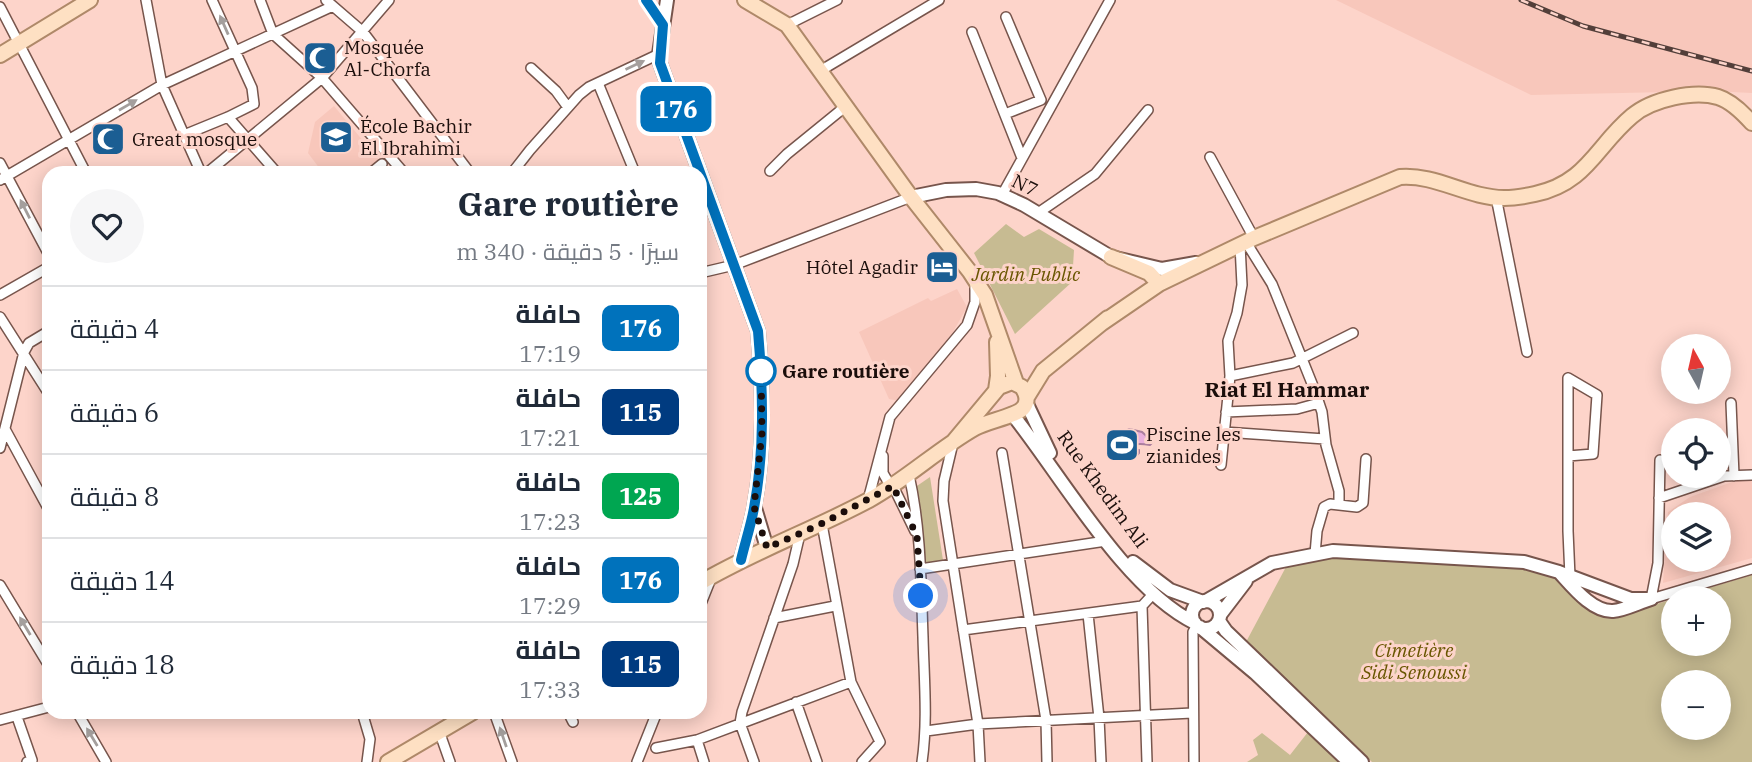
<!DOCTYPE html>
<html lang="ar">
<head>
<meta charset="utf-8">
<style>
	body { margin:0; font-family:"IBM Plex Serif",Cairo,serif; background:#f6f6f7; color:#1f2937; direction:rtl; height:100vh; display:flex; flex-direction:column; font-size:26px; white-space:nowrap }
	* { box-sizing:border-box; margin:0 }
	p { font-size:23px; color:#747a83 }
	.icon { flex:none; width:38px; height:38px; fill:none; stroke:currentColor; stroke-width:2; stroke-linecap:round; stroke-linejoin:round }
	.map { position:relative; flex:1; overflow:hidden; direction:ltr }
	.drawer { position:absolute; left:42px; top:166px; width:665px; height:553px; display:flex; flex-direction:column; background:#fff; border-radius:21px; box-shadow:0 4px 18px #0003; direction:rtl }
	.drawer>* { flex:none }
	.badge { padding:0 14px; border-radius:10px; font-size:24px; line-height:46px }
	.needle { width:46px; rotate:352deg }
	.buttons { position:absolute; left:1661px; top:334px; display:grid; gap:14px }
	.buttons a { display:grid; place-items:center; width:70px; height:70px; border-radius:50%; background:#fff; box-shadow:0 4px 18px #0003; font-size:35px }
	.you { position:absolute; width:35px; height:35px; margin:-18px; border:5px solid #fff; border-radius:50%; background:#1a73e8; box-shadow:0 0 0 10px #1a73e833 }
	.map>.badge { position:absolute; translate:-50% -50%; box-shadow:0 0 0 4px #fff }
	.round { display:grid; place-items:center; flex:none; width:74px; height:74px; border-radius:37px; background:#f6f6f7 }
	.overview { display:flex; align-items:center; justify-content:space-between; height:119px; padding:0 28px }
	h1 { font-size:33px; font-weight:700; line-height:52px }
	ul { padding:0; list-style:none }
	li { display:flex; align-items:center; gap:21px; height:84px; padding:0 28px; border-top:2px solid #e0e1e3 }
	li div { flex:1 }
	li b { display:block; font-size:26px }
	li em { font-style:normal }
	li .badge { min-width:77px; font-weight:700; text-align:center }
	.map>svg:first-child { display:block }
	.built { fill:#f8c7bb; fill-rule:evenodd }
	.green { fill:#c7bb92; fill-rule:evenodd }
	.water { fill:#e9afdb; stroke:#ab7f9d; stroke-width:2 }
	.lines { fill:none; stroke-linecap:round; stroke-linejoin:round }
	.minor-casing { stroke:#77554c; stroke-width:12 }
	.tertiary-casing { stroke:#77554c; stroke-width:16 }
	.secondary-casing { stroke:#77554c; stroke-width:16 }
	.primary-casing { stroke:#af8969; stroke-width:18 }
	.minor { stroke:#fff; stroke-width:9 }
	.tertiary { stroke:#fff; stroke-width:12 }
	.secondary { stroke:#fff; stroke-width:12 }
	.primary { stroke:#fee0c3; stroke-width:14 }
	.rail-casing { stroke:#533f3a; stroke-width:5 }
	.rail { stroke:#fdd4ca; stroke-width:2.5; stroke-dasharray:8; stroke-linecap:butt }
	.oneway { fill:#a49f9d }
	.line-casing { stroke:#fff; stroke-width:16 }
	.line { stroke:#0072bc; stroke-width:10 }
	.walk { stroke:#1b0e0b; stroke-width:7; stroke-dasharray:0 12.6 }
	.stop-dot { fill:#fff; stroke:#0072bc; stroke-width:3.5 }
	.labels { text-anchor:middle; stroke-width:6; stroke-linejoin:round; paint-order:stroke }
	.poi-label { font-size:19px; fill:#1b0e0b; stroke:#fdd4ca; text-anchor:start }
	.street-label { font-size:19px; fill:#1b0e0b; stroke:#fdd4ca }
	.park-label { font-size:19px; font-style:italic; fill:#695601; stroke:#fdd4ca }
	.stop-label { font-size:19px; font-weight:bold; fill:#1b0e0b; stroke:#fdd4ca; text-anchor:start }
	.neighbourhood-label { font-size:21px; font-weight:bold; fill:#1b0e0b; stroke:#fdd4ca }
</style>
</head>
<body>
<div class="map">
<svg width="1752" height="762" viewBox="0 0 1752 762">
	<rect width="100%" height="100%" fill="#fdd4ca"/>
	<path class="built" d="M1336 0H1752V93L1712 91 1531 95Z
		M334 106 379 160 360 173H323L308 153 315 122Z
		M957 289 967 307 953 332 900 401 889 399 859 332 928 298 931 301Z
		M1735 481H1752V558L1663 583 1668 512 1690 497ZM1718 514V560H1673V514Z"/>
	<path class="green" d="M1006 224 1024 237 1039 229 1074 250 1072 282 1015 334 974 253Z
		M930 477 943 560 926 563 914 488Z
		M1334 557 1524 568 1554 577 1580 602 1595 613 1613 617 1673 599V644H1718V598H1675L1752 575V762H1372L1246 642 1287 565ZM1673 682H1718V728H1673Z
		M1308 732 1339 762H1247L1258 755 1253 740 1262 733 1290 755Z"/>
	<path class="water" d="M1129 429 1142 432 1153 442 1150 445C1139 443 1133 443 1125 451L1127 459 1128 453 1134 449 1139 450V453C1133 460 1127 461 1119 458L1113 445 1119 435Z"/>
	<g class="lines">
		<g class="minor-casing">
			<path id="minor" d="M146 0 162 85 201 173
				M260 0 273 34 322 78 404 173
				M326 0 363 32 470 173
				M646 0 663 25
				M0 7 86 173
				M787 25 837 0
				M972 32 1022 158
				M531 68 556 91 567 106
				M820 71 939 0
				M598 83 635 173
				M1005 114 1041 100 1006 17
				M228 117 277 173
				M184 135 228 117 254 104 252 88 212 0
				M1210 157 1254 238
				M0 163 49 255
				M770 171 787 154 846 106
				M207 173 322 78 389 0
				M371 173 382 164
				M512 173 530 150 579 95 589 87 659 54
				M0 180 162 85 333 6
				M1002 195 1110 0
				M1496 197 1527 352
				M1038 213 1095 174 1148 110
				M1246 242 1272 284 1315 391 1322 412 1326 445 1339 491V505L1330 504 1324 507 1317 531 1315 554
				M700 273 734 265 911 197
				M0 295 49 267
				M0 317 49 394
				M1230 376 1293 363 1353 333
				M1568 378V531L1570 577
				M1731 403 1734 476
				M1226 412 1297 409 1319 403
				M5 429 49 510
				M1224 432 1325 439
				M953 443 944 481 943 501 978 724 980 762
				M0 448 24 352 29 343 49 331
				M1002 453 1046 720 1047 762
				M883 456V473L891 487
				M1568 456 1593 454 1597 395 1568 378
				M1660 460 1658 563 1651 599 1752 569
				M1221 465 1230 376 1228 341 1237 313 1242 285 1240 245
				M909 475C921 528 921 583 923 637 924 679 928 720 922 762
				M893 486 915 531
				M1659 498 1724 476 1752 475
				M868 500 890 417 967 325 975 302V282
				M1339 505 1357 507 1363 503 1366 459
				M822 524 851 682 880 742 862 762
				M920 569 1106 541
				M0 585 49 666
				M700 606 712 576
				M1142 606 1147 762
				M1088 614 1099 718 1101 762
				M774 618 835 606
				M963 630 1142 606 1154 593
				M796 702 817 762
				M77 712 106 762
				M362 712 370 739 367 762
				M494 712 512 762
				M568 712 573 722
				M17 717 32 760 27 762
				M0 720 49 707
				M439 731 450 762
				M926 731 978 724 1192 713
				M697 740 704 762
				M656 748 697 740 851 682
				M637 762 657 712
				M754 762 740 723 742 712 793 564 800 534
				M1194 762 1193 632 1197 625"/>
		</g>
		<g class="tertiary-casing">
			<path id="tertiary" d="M1559 572 1631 599H1651C1640 602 1625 610 1613 611 1592 612 1572 586 1559 572Z
				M1206 601 1272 563 1333 551 1524 562 1559 572
				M1220 615 1246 581"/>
		</g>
		<g class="secondary-casing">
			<path id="secondary" d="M667 0 659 54 660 63 758 331C763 389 765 450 754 508 751 525 745 543 741 560
				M911 197 946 190 976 189 998 193 1024 205 1111 257 1162 269 1196 263
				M1026 402 1050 453
				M1012 414C1061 475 1125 589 1195 623
				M755 508 767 548
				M1133 562 1170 590 1203 602
				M1192 615a14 14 0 1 1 28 0a14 14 0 1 1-28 0Z
				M1219 621 1226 631 1362 762
				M1200 627 1255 673 1349 762"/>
		</g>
		<g class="primary-casing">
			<path id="primary" d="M745 0 787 25 911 197 970 272 985 295 1016 383
				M0 55 90 0
				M1111 257 1149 273 1159 284
				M1102 323 1159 284 1254 238 1400 177C1436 174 1468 198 1504 198 1513 198 1526 196 1535 194 1587 183 1596 146 1632 116 1652 99 1694 90 1718 97 1731 101 1743 113 1752 123
				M996 390 998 376 997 342
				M1027 397 1043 371 1108 318
				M700 583C754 551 813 530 869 500 907 479 938 449 975 428 987 421 1018 416 1024 407 1029 400 1026 393 1022 387L1012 382 999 387 954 441
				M388 762 473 712"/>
		</g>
		<use href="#minor" class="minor"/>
		<use href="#tertiary" class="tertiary"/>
		<use href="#secondary" class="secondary"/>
		<use href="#primary" class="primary"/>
		<g class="rail-casing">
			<path id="rail" d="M1521 0 1583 26 1752 71"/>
		</g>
		<use href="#rail" class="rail"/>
	</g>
	<defs><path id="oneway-solid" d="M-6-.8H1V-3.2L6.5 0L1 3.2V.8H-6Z" transform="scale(1.75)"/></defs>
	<g class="oneway">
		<use href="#oneway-solid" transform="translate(224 25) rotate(-114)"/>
		<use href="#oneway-solid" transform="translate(635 65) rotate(-25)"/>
		<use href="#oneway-solid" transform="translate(128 105) rotate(-30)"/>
		<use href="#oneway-solid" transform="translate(25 209) rotate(-117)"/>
		<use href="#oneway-solid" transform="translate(25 626) rotate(-121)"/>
		<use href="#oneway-solid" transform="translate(92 737) rotate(-121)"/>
		<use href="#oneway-solid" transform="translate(503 737) rotate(-109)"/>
	</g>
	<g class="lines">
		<g class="line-casing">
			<path id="line" d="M646 0 663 25 660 63 758 331C763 389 765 450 754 508 751 525 745 543 741 560"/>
		</g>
		<use href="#line" class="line"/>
		<path class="walk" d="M761 371 762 433 754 507 767 548 821 524 893 486 917 536 921 596"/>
	</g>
	<defs>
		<g id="mosque-square" transform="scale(1.75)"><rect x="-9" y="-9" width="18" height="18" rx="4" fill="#1b5e93" stroke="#fdd4ca"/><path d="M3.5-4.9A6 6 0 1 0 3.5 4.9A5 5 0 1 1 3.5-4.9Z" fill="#fff"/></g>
		<g id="school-square" transform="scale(1.75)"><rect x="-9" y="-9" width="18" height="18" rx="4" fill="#1b5e93" stroke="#fdd4ca"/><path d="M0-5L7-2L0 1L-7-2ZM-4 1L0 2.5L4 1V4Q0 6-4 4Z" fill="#fff"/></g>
		<g id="hotel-square" transform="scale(1.75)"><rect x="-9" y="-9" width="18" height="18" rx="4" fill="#1b5e93" stroke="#fdd4ca"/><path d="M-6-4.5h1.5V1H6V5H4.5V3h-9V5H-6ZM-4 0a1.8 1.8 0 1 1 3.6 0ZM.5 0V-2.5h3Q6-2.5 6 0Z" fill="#fff"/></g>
		<g id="stadium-square" transform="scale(1.75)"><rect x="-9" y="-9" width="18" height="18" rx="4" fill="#1b5e93" stroke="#fdd4ca"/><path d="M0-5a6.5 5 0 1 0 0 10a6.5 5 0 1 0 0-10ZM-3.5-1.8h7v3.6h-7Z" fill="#fff"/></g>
	</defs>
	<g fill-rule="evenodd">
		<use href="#mosque-square" x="320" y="58"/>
		<use href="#school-square" x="336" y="137"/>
		<use href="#mosque-square" x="108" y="139"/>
		<use href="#hotel-square" x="942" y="267"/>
		<use href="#stadium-square" x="1122" y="445"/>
	</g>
	<circle class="stop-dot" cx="761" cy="371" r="14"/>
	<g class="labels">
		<g class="poi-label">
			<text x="344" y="54">Mosquée<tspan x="344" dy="22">Al-Chorfa</tspan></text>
			<text x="360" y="133">École Bachir<tspan x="360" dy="22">El Ibrahimi</tspan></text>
			<text x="132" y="146">Great mosque</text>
			<text x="918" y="274" text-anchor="end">Hôtel Agadir</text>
			<text x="1146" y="441">Piscine les<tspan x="1146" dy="22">zianides</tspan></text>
		</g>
		<g class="street-label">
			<text transform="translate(1025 185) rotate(26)" y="7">N7</text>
			<text transform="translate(1103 489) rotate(54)" y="7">Rue Khedim Ali</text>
		</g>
		<g class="park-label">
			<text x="1026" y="281">Jardin Public</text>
			<text x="1414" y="657">Cimetière<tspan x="1414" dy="22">Sidi Senoussi</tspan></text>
		</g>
		<g class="stop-label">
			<text x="782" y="378">Gare routière</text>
		</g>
		<g class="neighbourhood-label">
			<text x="1287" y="397">Riat El Hammar</text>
		</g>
	</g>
</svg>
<div class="buttons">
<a><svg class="needle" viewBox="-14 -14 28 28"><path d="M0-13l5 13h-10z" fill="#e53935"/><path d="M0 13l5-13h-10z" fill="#747a83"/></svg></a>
<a><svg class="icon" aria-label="locate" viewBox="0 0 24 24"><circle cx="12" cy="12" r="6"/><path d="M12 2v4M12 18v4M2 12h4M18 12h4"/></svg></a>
<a><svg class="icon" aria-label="layers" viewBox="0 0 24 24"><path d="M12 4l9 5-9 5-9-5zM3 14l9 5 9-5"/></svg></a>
<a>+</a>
<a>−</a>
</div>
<div class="you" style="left:921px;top:596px"></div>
<b class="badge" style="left:676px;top:109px;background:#0072bc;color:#fff">176</b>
<section class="drawer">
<div class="overview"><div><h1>Gare routière</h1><p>سيرًا · 5 دقيقة · 340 m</p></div><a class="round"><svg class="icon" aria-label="heart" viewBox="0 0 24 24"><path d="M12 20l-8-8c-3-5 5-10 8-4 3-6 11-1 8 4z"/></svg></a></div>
<ul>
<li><span class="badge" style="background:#0072bc;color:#fff">176</span><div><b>حافلة</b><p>17:19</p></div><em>4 دقيقة</em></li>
<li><span class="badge" style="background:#003b80;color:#fff">115</span><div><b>حافلة</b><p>17:21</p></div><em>6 دقيقة</em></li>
<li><span class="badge" style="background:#00a651;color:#fff">125</span><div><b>حافلة</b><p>17:23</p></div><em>8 دقيقة</em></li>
<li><span class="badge" style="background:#0072bc;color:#fff">176</span><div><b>حافلة</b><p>17:29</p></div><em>14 دقيقة</em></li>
<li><span class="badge" style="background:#003b80;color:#fff">115</span><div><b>حافلة</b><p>17:33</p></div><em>18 دقيقة</em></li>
</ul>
</section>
</div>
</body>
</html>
